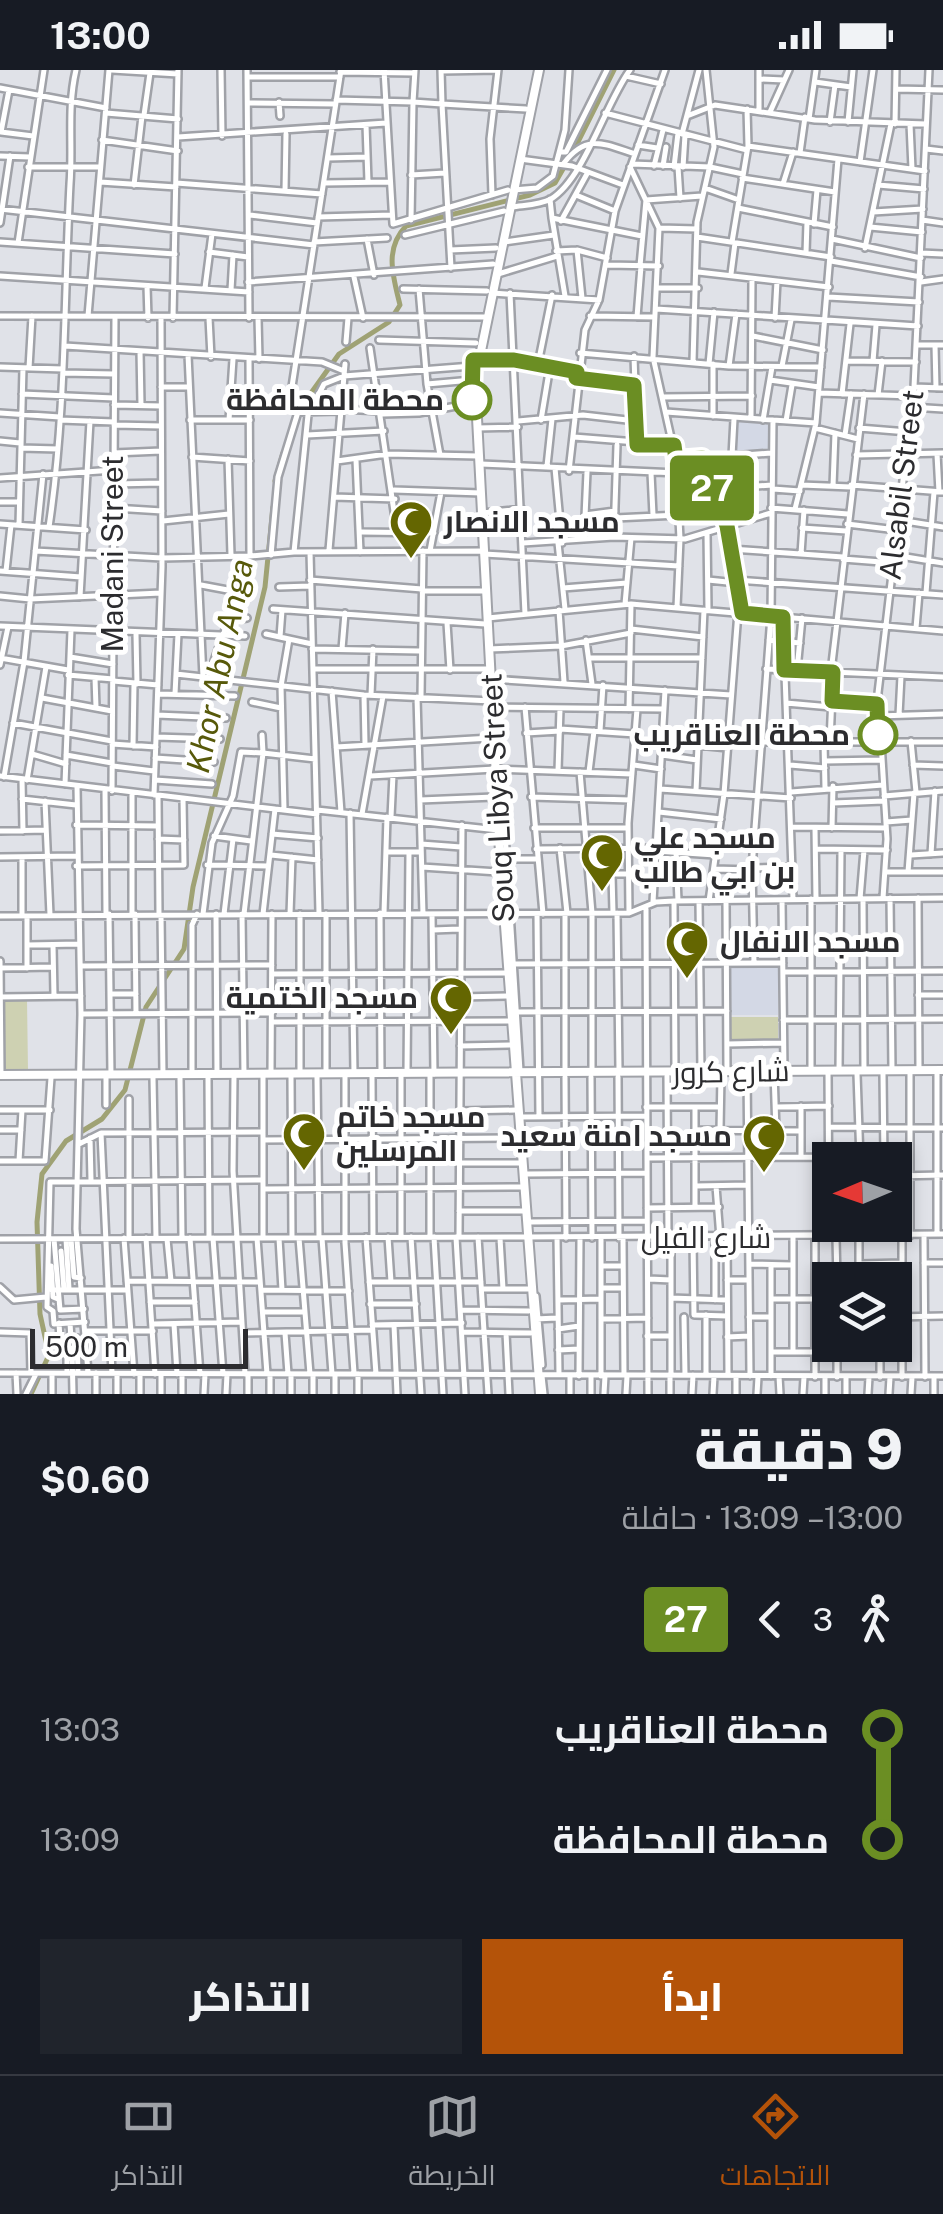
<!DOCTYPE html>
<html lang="ar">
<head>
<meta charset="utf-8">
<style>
	body { margin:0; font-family:"Public Sans",Cairo,sans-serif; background:#20242c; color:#f1f3f6; direction:rtl; height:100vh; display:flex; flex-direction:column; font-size:38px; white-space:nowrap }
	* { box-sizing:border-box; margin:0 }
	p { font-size:32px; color:#9ea1a6 }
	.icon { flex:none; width:55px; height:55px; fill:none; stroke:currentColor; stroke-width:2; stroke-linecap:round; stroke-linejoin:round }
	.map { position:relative; height:1324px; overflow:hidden; direction:ltr }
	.panel { display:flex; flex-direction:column; background:#171b24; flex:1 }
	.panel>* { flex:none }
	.badge { padding:0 20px; border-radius:8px; font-size:35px; line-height:65px }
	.needle { width:65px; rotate:268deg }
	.tools { position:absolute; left:812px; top:1072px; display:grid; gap:20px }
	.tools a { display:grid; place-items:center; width:100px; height:100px; border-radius:0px; background:#171b24; box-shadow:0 5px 15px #0003; font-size:50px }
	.scale { position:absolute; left:30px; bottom:25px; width:218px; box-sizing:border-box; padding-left:10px; border:5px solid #2c2c2f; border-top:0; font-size:28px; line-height:35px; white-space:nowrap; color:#2c2c2f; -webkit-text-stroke:8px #fff; paint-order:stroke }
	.map>.badge { position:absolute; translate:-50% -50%; box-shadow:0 0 0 5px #fff }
	.legs { display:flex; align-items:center; gap:15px; height:110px; padding:0 40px; font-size:32px }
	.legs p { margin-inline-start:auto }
	.head { display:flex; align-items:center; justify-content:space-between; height:170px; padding:0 40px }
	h1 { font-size:55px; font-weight:800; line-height:75px }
	.primary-button { display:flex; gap:20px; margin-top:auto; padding:20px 40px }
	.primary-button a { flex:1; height:115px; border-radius:0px; background:#b45309; color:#fff; font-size:40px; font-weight:800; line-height:115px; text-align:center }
	.primary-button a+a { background:#20242c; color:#f1f3f6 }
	ul { padding:0 40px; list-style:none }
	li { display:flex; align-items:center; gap:35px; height:110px; font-size:38px }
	li i { display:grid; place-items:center; width:15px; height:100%; margin:0 12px; background:currentColor }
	li i::after { content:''; width:25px; height:25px; margin:-12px; border:8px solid; border-radius:50%; background:#171b24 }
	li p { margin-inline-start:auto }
	li:first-child i { background:linear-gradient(#0000 50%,currentColor 0) }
	li:last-child i { background:linear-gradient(currentColor 50%,#0000 0) }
	.status { display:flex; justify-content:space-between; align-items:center; height:70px; padding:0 50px; background:#171b24; direction:ltr }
	.status svg { height:28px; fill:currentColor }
	.tabs { display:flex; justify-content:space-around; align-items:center; height:140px; border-top:2px solid #363941; background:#171b24; font-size:28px; color:#9ea1a6 }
	.tabs a { display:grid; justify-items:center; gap:5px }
	.tabs .selected { color:#b45309 }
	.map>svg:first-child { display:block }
	.built { fill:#d3d8e5 }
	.green { fill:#ced1b2 }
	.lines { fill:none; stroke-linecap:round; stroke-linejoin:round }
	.canal { stroke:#9fa274; stroke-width:5 }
	.minor-casing { stroke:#a0a2a8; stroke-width:10 }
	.major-casing { stroke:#a0a2a8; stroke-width:12 }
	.minor { stroke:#fff; stroke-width:5 }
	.major { stroke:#fff; stroke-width:8 }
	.line-1-casing { stroke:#fff; stroke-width:22 }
	.line-1 { stroke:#6b8e23; stroke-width:15 }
	.stop-1-dot { fill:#fff; stroke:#6b8e23; stroke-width:5 }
	.labels { text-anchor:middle; stroke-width:10; stroke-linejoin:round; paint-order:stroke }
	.stop-label { font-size:30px; font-weight:bold; fill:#2c2c2f; stroke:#fff; text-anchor:end }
	.street-label { font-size:30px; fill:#2c2c2f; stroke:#fff }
	.poi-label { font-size:30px; font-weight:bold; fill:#2c2c2f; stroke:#fff; text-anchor:start }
	.water-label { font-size:32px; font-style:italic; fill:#57590a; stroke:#fff }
</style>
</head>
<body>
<div class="status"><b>13:00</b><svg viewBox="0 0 49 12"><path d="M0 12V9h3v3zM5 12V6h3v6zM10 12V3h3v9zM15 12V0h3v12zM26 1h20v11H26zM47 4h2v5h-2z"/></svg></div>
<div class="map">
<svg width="943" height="1324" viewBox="0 0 943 1324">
	<rect width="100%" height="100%" fill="#e0e2e8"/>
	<path class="built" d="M737 349 770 351 769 380 734 382Z
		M728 894 779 895 778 945H728Z"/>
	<path class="green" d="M3 929H27L28 1001H3Z
		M729 947H778V972H729Z"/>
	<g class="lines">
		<path class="canal" d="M573 82 614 0
			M296 344 339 284 389 252 400 235C393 206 384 179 406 156L530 125 555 113 567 92
			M275 411 283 383
			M31 1324 49 1285 40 1244 37 1152 42 1104 66 1071 102 1049 125 1020 146 937 184 879 193 817 265 517 273 437"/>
		<g class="minor-casing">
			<path id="minor" d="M112 0 178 4
				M221 0 222 66
				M247 0 249 248
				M341 0 289 336 298 342 341 341
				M384 0 393 154 508 120
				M415 0 413 32 442 34 441 0
				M441 1 498 0
				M340 2 414 3
				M626 6 661 14
				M248 7H340
				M759 9 784 10
				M815 12 851 17
				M0 18 106 38
				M896 19 943 20
				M336 30 413 32 411 150
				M279 32 280 46
				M248 33 335 34
				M759 40V0
				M770 42 789 0
				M106 43 178 49
				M605 43 747 80
				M144 45 150 3
				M687 46 715 35 815 50 926 54
				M809 49 816 0
				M830 52 835 15
				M848 52 853 0
				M895 54 896 0
				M910 54 912 99
				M366 55 368 112
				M1 62 9 20
				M1 62 33 66
				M682 64 699 0
				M178 67 386 53
				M102 70 178 81
				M638 75 657 78
				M748 76 925 101
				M926 79 943 81
				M560 82H566L607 0
				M800 83 805 47
				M0 86 30 87
				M328 88 367 87
				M520 89 572 96 623 115
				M860 92 873 0
				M564 93C587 63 604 74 635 84
				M632 94 710 97 743 104
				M654 96 663 60
				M663 96 666 77
				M28 97H100
				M630 97 659 158 653 287 676 390 680 469 677 537
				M674 97 678 63
				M678 97 680 128
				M683 97 685 65
				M411 105 445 103
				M742 108 835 122
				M100 112 176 117
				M176 113 322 124
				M324 113 390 112
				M783 114 793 82
				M134 115 142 46
				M878 115 924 119
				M705 118 739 130
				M513 120 537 118 553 106 565 60 569 0
				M285 121 286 64
				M492 125 490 69 498 0
				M576 125 615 141
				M550 129 552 148
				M512 137C525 135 540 135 551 129 584 109 606 32 630 0
				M738 138 833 157
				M0 139 314 175
				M873 142 923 139
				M250 145 317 153
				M318 147 392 145
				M922 150 943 153
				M561 151 588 102
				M0 153 10 86
				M814 154 817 120
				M870 157 922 162
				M660 158 697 159
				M405 165 504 141
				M697 167 831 187
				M367 169 374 205
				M832 169 921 188
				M0 172 175 184
				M314 172 387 168
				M504 172 554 165
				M732 172 748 76 747 39
				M18 173 44 0
				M865 178 891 54
				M450 180 496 178
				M577 180 582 228
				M556 181 577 180 607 188
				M209 182 248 187
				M806 183 807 152
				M921 183 943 184
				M831 191 921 207
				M607 195 659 196
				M640 196 646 130 702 126
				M451 198 442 34 526 39
				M698 202 829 217
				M498 204 557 186
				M731 204 735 173
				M0 206 249 222
				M354 207 363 248
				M248 212 493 194
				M921 212 943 209
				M147 216 148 248
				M205 218 212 164
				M657 218H698
				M403 219 487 221
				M419 219 427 314 440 385
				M231 220 233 185
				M492 223 599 230
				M510 223 525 544
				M565 226 552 148 642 166
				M828 227 919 232
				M656 239 918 256
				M0 246 485 247
				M88 246 109 0
				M590 246 655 247
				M637 247 641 196
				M173 248 178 0
				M209 248 211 287
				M258 248 259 289
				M775 248 777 211
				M753 266 823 280
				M379 270 476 273
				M346 272 348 248
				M917 275H943
				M935 275 936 318
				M65 276 322 292 344 301
				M370 278 397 462
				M140 281 141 335
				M580 283 729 296 821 297
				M188 285 203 607
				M634 286 637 375
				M473 291 514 290 577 301
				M846 291 916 292
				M873 291 876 255
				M693 292 697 152 714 77 706 0
				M538 294 552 225
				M709 294 714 242
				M729 296 736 244
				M782 296 791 250
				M0 297 63 299
				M29 298 32 246
				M63 303 114 304
				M576 308 635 315
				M770 310 819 317
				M427 314 472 310
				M161 317H188
				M914 317 943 318
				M819 323 913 326
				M22 324 114 328
				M842 324 850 254
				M878 325 882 291
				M662 327 752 326
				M231 330 289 336
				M114 335 161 336
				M911 337 943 339
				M341 339 380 341
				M666 342 773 350 771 546 752 798 754 893
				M0 343 60 347
				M382 344 419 343 472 333
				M713 346V294
				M751 348 752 209
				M60 350 114 352
				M190 350H250
				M229 350 233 289
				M541 350 550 296
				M763 350 772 297
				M773 350 816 353
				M518 351 583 345 636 351
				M786 351 792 315
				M114 355 161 356
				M477 358 518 357
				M815 358 858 369
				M859 358 908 362
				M307 365 384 361
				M845 365 851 324
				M574 367 674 375
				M0 371 20 373
				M21 378 58 379
				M114 383 161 381
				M937 384 939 422
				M856 385 943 383
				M732 386 734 349
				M192 387 250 391
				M228 389 231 485
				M702 389 724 457
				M356 390 360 482
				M676 390 771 383
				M337 391 387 384 478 386
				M481 394 677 403
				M547 396 552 349
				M555 398 562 473
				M569 401 585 260 599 230 615 141 665 0
				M651 403 653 445
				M0 408 114 400
				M114 414 161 413
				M801 415 851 417
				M851 415 943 422
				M833 416 835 363
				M750 417 752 449
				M713 419 772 415
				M773 419 800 421
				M394 420 481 423
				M334 427 395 429
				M0 432H17
				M114 438 162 441
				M771 438 848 444
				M795 439 816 353 838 89
				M482 443 522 439
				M585 445 615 441
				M615 448 679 445
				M899 450 943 457
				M163 451 229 444
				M0 454 86 460
				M847 454 897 460
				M19 455 23 298
				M49 457C66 343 64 228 70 114 73 75 67 38 76 0
				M727 457 742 543
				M802 458 846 461
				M362 462 434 463
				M707 463 708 540
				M614 467 617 375
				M584 469 587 402
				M523 473 614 467 685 469 771 443
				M558 473 565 539
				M731 479 843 487
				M329 480 345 294
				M35 481 162 488 250 486 249 289
				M430 481 441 422
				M294 482 308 345 324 314 344 306 472 296
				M310 482 319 843
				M484 484 679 496
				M801 484 804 440
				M271 485 278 407 298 342
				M894 485 943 493
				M250 486 294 482 484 481
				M843 489 894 493
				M0 501 81 507
				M6 501 11 455
				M310 510 422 519
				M708 510 737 513
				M736 510 943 525
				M201 515 249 524
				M279 517 310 516
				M563 518 627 513
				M422 521H483
				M926 523 934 422
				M0 526 30 529 161 523
				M80 527 90 351
				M625 534 631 468
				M273 539 485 554
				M559 540 564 612
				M488 548 631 534 943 561
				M783 548 793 829
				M447 553 450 600
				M0 556 245 566
				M916 558 919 523
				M631 559 703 567
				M136 564 137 614
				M266 564 312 574
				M280 567 282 540
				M586 570 592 614
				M769 570 800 573
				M312 579 419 581
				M342 579 345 543
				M489 579 561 576 631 563
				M70 587 113 594
				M0 588 68 600
				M589 588H702
				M214 591 228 551 247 548
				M0 595 8 557
				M313 599H490
				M766 599 943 607
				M797 600 802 548
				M831 602 864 324
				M176 604 364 625 492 631
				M68 605 113 609
				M95 608 96 637
				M491 609 731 625
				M497 610V637
				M113 611 158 615
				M332 621 341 742
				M158 624 235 626
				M175 624 178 564
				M364 625 365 674
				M371 625 373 579
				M417 627 423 844
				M421 627 423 481
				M42 628 112 641
				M832 631 877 634
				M252 632 281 638
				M786 633 831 637
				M492 637 664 639
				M525 637 543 844
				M629 639 631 534
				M157 645 226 648
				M899 645 901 606
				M877 646 943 644
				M13 653 112 671
				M560 659 635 664
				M600 661 603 615
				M526 663 560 661
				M156 667 220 669
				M824 671 825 718
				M830 671 833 604
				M911 671 916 722
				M728 672H943
				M112 674 156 677
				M697 675 728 678
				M133 676 134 614
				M336 677 491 668
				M32 684 66 694
				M66 685 112 693
				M662 685 697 690
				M155 688 214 692
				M825 691 880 690
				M634 695 661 699
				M790 695 825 698
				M913 695 943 696
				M113 696 154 701
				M501 699 520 1001
				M558 701 560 639
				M580 702 592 843V1003
				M589 702 594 661
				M0 706 317 744
				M370 706 495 699 632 704
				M4 707 24 592 43 404
				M22 709 23 761
				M27 710 46 597
				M155 710 212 714
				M65 714 71 560
				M77 716 81 944 76 1159 88 1302
				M660 719 791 728
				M105 720 106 844
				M112 721 115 247
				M696 721 704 540
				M791 722 883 715
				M132 723V844
				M154 725 162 497 161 248
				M158 726 159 845
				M884 726 943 721
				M531 727 630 730
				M22 729 76 735
				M420 730 494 727
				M45 731 50 845
				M833 733 884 731
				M284 739 281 616 289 569
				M317 740 498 760
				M659 742 721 749
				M350 743 354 1003
				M362 744 383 626
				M391 747 393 705
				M886 752 912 750
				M76 755 157 756
				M792 757 886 758
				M534 758H628
				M815 758 816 829
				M832 758 833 716
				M0 761 46 760
				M272 764 318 768
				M214 766 251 771
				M158 769 184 770
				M421 774 461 777
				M560 778 567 843
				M536 779 656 778
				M816 779 887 780
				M656 781 715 785
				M386 782H421
				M676 782 678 831
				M931 784 935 721
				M271 785 318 790
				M911 785 943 783
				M0 787 77 786
				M22 788V845
				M505 789H537
				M207 795 268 796
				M76 796 184 795 183 728
				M422 797 498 802
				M752 798 792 797
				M714 799 752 800
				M886 802H943
				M908 802 914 723
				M590 804H628
				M612 804 613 843
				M883 828 887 769 878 623 914 317 929 0
				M890 828 892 1000
				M918 828 919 1000
				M811 829V1001
				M860 829 864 780
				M863 829 864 1001
				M782 830 784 1001
				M674 831 675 1000
				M699 831 701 1002
				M709 831 724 724 738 542
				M726 831 727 1002
				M653 832 665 620
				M646 839 648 1324
				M380 843 381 1003
				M384 843 387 747
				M565 843V1001
				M617 843 619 1000
				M629 843 628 753 637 639
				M109 844 111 1005
				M135 844 136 944
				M203 844 212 773 233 726 241 682 263 683 262 665
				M216 844 217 1004
				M224 844 233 769
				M242 844 244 1004
				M244 844 263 683 315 689
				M263 844 275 739
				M290 844 292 787
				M300 844V1003
				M432 844 434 1004
				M537 844 539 1047
				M161 845 163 1005
				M0 846 629 843 656 832 674 831 943 828
				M433 860 459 859
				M27 875 79 874
				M53 875 54 926
				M0 891 1 1005
				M512 894 783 893
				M81 896 272 895
				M0 898 53 897
				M27 898V846
				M783 902 943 901
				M272 904 506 903
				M110 924H136
				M918 925H943
				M0 927 81 926
				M459 927 507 926
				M515 942 727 941
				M81 944 272 943
				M783 950 943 949
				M272 952 509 951
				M727 974 783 973
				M460 976 511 975
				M828 1001 829 1167
				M839 1001 841 780
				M747 1002 750 1306
				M774 1002 776 1061
				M326 1003V844
				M407 1003 409 782
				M430 1003V1166
				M937 1003V1164
				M192 1004V855L197 844
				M271 1004 272 844
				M857 1004 860 1090
				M883 1004 884 1090
				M910 1004V1166
				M667 1006 668 1168
				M234 1007 233 1101 245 1304
				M263 1007V1168
				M291 1007 292 1168
				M317 1007 319 1167
				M345 1007V1173L354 1303
				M372 1007 373 1167
				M565 1007 566 1168
				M591 1007 592 1168
				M618 1007 619 1168
				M153 1008 156 1168
				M180 1008 182 1167
				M208 1008 209 1168
				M129 1029V1168
				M106 1035V1008
				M801 1036V1087
				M646 1037H720
				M695 1037V1137
				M777 1037 829 1036
				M0 1040H50
				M459 1041 516 1040
				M523 1047 646 1046
				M829 1057 943 1058
				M0 1060H21
				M695 1060 801 1061
				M720 1060 721 1005
				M101 1063 112 1303
				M90 1068 91 1110
				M263 1070 517 1068
				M525 1073H566
				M79 1074 101 1063 263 1062
				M647 1088 829 1087
				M0 1091H45L51 1008
				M19 1091 22 1040
				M459 1093H519
				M527 1104 646 1103
				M895 1106 943 1105
				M696 1116 748 1115
				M716 1116 720 1168
				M264 1119 521 1117
				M647 1138 719 1137
				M459 1141H523
				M530 1152 647 1151
				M924 1165 925 1307
				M902 1166V1307
				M366 1167 376 1304
				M388 1167 391 1212
				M401 1167V1006
				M411 1167 421 1324
				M434 1167 443 1324
				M456 1167 465 1324
				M459 1167 462 755
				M478 1167 488 1324
				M528 1167 943 1164
				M557 1167 559 1304
				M793 1167V1282
				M815 1167V1307
				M124 1168 134 1304
				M146 1168 155 1304
				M190 1168 200 1304
				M213 1168 223 1304
				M257 1168 267 1304
				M279 1168 282 1220
				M299 1168 310 1304
				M322 1168 332 1304
				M500 1168 503 1219
				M623 1168 624 1305
				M693 1168 694 1245
				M727 1168 728 1305
				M836 1168 837 1210
				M0 1169 525 1167
				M54 1169 60 1240
				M66 1169 69 1219
				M71 1169 74 1207 81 1208
				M167 1169 171 1211
				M601 1169V1306
				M61 1181 64 1220
				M924 1193H943
				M750 1194 792 1195
				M860 1194 902 1193
				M880 1194V1210
				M771 1195V1306
				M51 1196 53 1227 58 1229
				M601 1196H623
				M649 1209 671 1210
				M727 1210H749
				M859 1210V1155
				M127 1211 259 1212
				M369 1212H481
				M0 1217 14 1230 46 1227
				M601 1218H623
				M482 1219H528
				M52 1220H127
				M262 1220 349 1221
				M536 1226 542 1295
				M671 1228 727 1230
				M771 1229H830
				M558 1230 601 1229
				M715 1230V1168
				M150 1232H195
				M370 1234H416
				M61 1240 84 1239
				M462 1240 529 1241
				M263 1242H305
				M695 1245 727 1246
				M706 1245V1305
				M684 1247 685 1305
				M749 1247H771
				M895 1247 943 1246
				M535 1249 557 1248
				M601 1249 648 1248
				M85 1252 54 1254 53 1241 47 1237 50 1112 263 1110
				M59 1253 60 1269 67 1270V1303
				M70 1253 71 1269
				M152 1254 242 1252
				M174 1254 177 1304
				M372 1255 462 1253
				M394 1255 397 1324
				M558 1259 579 1256
				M86 1261H153
				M0 1262 30 1263 31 1303
				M463 1262 531 1263
				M243 1263 372 1260
				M285 1263 288 1304
				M506 1263 509 1324
				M647 1266H671
				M727 1267 749 1266
				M77 1268 78 1303
				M837 1275V1307
				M72 1278 73 1324
				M558 1280 579 1279
				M771 1282H815
				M837 1282 880 1281
				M0 1303 943 1306
				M16 1303 17 1324
				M140 1304V1324
				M182 1304V1324
				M248 1304V1324
				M270 1304V1324
				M670 1305V1324
				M671 1305V1168
				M542 1306 544 1324
				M579 1306 580 1169
				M779 1306 780 1324
				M934 1306V1324
				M846 1307V1324
				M880 1307V1275
				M26 1324 36 1304
				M52 1324V1304
				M96 1324V1303
				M117 1324V1304
				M161 1324V1304
				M204 1324 205 1304
				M226 1324 227 1304
				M291 1324V1304
				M313 1324V1304
				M335 1324V1304
				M358 1324V1304
				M570 1324V1307
				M591 1324V1307
				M604 1324 605 1306
				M626 1324 627 1306
				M692 1324 693 1305
				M713 1324 714 1306
				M736 1324V1307
				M757 1324 758 1307
				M803 1324 804 1307
				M825 1324V1307
				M868 1324 869 1307
				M889 1324 890 1307
				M911 1324 912 1307"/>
		</g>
		<g class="major-casing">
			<path id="major" d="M539 0 475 310 501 802 540 1324
				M0 1005 943 1000"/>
		</g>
		<use href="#minor" class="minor"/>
		<use href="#major" class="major"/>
	</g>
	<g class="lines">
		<g class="line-1-casing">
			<path id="line-1" d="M472 330 473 290H514L577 302 576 308 634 315 637 375H674L676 390 702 388 727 456 742 543 783 547 784 600 833 602 832 631 877 634 878 665"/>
		</g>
		<use href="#line-1" class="line-1"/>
	</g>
	<defs>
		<g id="mosque-pin" transform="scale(2.25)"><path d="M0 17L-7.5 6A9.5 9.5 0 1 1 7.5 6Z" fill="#646601" stroke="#fff"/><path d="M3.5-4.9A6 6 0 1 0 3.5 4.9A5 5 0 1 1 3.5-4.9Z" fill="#fff"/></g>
	</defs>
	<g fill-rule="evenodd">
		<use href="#mosque-pin" x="411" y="452"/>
		<use href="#mosque-pin" x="602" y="785"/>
		<use href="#mosque-pin" x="687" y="872"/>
		<use href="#mosque-pin" x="451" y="928"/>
		<use href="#mosque-pin" x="304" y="1064"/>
		<use href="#mosque-pin" x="764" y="1066"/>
	</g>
	<g class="stop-1-dot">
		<circle cx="472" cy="330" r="18"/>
		<circle cx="878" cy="665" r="18"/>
	</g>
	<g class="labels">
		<g class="stop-label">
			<text x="444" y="340">محطة المحافظة</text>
			<text x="850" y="675">محطة العناقريب</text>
		</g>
		<g class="street-label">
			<text transform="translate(902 415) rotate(-83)" y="10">Alsabil Street</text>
			<text transform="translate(113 484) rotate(-90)" y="10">Madani Street</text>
			<text transform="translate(498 728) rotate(-93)" y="10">Souq Libya Street</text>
			<text transform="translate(731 1002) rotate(-1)" y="10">شارع كرور</text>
			<text x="706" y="1178">شارع الفيل</text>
		</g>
		<g class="poi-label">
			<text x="444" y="462">مسجد الانصار</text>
			<text x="634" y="778">مسجد علي<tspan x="634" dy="34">بن ابي طالب</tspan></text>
			<text x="720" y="882">مسجد الانفال</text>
			<text x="418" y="938" text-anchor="end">مسجد الختمية</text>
			<text x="336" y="1057">مسجد خاتم<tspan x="336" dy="34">المرسلين</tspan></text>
			<text x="732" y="1076" text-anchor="end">مسجد امنة سعيد</text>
		</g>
		<g class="water-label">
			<text transform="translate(220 596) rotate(-78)" y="11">Khor Abu Anga</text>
		</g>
	</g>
</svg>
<div class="tools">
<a><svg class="needle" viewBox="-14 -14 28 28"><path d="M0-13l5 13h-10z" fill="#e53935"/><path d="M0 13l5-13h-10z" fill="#9ea1a6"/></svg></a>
<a><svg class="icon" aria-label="layers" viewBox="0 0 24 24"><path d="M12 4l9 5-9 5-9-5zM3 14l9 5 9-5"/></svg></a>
</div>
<div class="scale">500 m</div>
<b class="badge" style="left:712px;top:418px;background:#6b8e23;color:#fff">27</b>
</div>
<section class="panel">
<div class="head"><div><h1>9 دقيقة</h1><p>13:00 – 13:09 · حافلة</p></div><b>$0.60</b></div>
<div class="legs"><svg class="icon" aria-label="walk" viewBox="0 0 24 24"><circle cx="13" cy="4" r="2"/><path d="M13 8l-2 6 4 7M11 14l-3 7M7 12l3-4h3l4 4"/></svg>3<svg class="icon" aria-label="back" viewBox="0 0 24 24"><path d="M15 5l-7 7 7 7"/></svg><b class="badge" style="background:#6b8e23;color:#fff">27</b></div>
<ul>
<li><i style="color:#6b8e23"></i><b>محطة العناقريب</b><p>13:03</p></li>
<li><i style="color:#6b8e23"></i><b>محطة المحافظة</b><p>13:09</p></li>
</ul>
<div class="primary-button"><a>ابدأ</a><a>التذاكر</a></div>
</section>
<nav class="tabs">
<a class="selected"><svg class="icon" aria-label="directions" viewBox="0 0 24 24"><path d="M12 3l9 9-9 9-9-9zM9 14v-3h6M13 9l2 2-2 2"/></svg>الاتجاهات</a>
<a><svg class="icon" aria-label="map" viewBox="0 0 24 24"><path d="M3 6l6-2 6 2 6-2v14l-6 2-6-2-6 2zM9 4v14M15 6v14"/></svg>الخريطة</a>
<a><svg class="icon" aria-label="tickets" viewBox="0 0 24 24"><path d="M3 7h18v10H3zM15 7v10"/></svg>التذاكر</a>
</nav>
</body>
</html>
